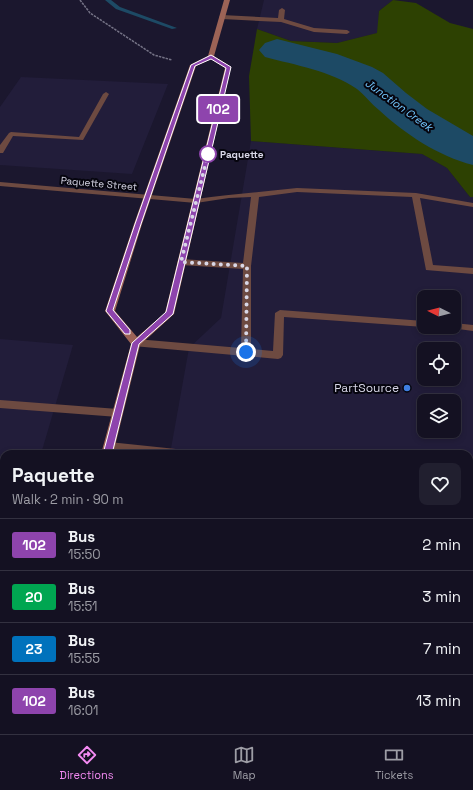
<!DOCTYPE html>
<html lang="en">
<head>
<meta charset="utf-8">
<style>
	body { margin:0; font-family:"Space Grotesk",sans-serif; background:#211f2f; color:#f1f3f6; height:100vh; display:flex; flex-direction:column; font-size:15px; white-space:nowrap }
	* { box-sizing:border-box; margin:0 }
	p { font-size:13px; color:#9d9da5 }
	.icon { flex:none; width:22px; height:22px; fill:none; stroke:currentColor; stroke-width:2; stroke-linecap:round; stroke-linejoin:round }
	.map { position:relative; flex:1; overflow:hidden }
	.details { position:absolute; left:0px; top:450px; width:473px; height:284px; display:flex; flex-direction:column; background:#141122; border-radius:12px 12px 0 0; box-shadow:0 2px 6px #0003,0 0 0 1px #333140 }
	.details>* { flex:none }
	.badge { padding:0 8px; border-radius:3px; font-size:14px; line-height:26px }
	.needle { width:26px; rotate:276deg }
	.buttons { position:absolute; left:417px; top:290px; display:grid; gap:8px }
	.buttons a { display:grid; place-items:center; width:44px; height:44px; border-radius:8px; background:#141122; box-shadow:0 2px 6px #0003,0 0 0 1px #333140; font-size:20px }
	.you { position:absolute; width:20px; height:20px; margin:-10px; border:3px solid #fff; border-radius:50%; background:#1a73e8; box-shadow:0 0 0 6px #1a73e833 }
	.map>.badge { position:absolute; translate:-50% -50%; box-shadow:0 0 0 2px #fff }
	.round { display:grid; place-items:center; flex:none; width:42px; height:42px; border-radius:8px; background:#211f2f }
	.overview { display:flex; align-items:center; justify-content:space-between; height:68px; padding:0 12px }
	h1 { font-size:19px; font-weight:700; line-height:30px }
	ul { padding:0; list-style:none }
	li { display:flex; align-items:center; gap:12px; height:52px; padding:0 12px; border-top:1px solid #333140 }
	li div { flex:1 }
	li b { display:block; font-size:15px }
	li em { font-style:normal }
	li .badge { min-width:44px; font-weight:700; text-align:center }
	.dock { display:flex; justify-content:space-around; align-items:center; height:56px; border-top:1px solid #333140; background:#141122; font-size:11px; color:#9d9da5 }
	.dock a { display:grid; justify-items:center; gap:2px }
	.dock .on { color:#f38af2 }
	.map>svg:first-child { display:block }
	.built { fill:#221d3a; fill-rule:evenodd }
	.green { fill:#2d4102 }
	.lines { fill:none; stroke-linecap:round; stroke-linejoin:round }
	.stream { fill:#1d4a65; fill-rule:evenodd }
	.river { fill:#1d4a65; fill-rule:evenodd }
	.path { stroke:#757386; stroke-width:1.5; stroke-dasharray:2.5 1; stroke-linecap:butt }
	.service { fill:#6d4a41; fill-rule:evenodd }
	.minor { fill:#6d4a41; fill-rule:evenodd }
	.secondary { fill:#9c6356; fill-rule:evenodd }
	.line { fill:#8e44ad; stroke:#fff }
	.walk { stroke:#d8d7e7; stroke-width:4; stroke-dasharray:0 7.2 }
	.stop-dot { fill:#fff; stroke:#8e44ad; stroke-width:2 }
	.shop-dot { fill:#3f7fe0; stroke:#06050e; stroke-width:1.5 }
	.labels { text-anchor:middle; stroke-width:4; stroke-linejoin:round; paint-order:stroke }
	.far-stop-label { font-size:10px; font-weight:bold; fill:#d8d7e7; stroke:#06050e; text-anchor:start }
	.far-street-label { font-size:10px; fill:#d8d7e7; stroke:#06050e }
	.far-water-label { font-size:11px; font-style:italic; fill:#73c8ff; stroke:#06050e }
	.poi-label { font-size:12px; fill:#d8d7e7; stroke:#06050e; text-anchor:end }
</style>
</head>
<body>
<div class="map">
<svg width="473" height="734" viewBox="0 0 473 734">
	<rect width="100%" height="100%" fill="#1b172e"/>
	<path class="built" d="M264 0H393L379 11 378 33 337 43 291 41 257 29Z
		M21 77 168 84 132 174 0 165V107Z
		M251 141 422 154 447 168 470 197H473V734H117V730H469V454H170L189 348 221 318ZM424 297H454V327H424ZM424 349H454V379H424ZM424 401H454V431H424Z
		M0 339 73 345 41 454H4V578L0 592Z"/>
	<path class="green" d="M393 0 416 3 450 23 473 29V197H470L447 168 422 154 251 141 249 76 257 29 291 41 337 43 377 33 379 11Z"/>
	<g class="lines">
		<path class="stream" d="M105 0H111L120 7 177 28 172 29 116 9Z"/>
		<path class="river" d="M277 39 337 54 372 67 383 73 406 93 427 109 473 136V165C438 156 405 134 379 110 371 104 365 95 357 89 331 71 295 65 265 57L259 50 265 43Z"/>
		<path class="path" d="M80 0 90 13 154 55 172 60"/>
		<path class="service" d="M282 8 285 10 284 19 314 28 347 30 350 32 347 34 314 32 281 22 222 19 219 17 222 15 278 18 279 10Z
			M106 92 109 94 83 140 13 136 3 153H0V145L9 133 11 132 79 137 103 94Z
			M297 188 416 193 473 203V207L420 198 433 265 473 268V274L426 270 412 197 297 192 259 197 251 266V349L273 351 275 313 280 310 424 321V327H425H424L284 317 283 355 281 358 278 359 133 346 131 343 133 340 136 339 241 348 243 269 181 265 177 262 181 259 243 263 251 197 229 198 196 203 192 201 196 199C230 194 263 192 297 188Z
			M454 323 473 325V331L451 328 450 327H454Z
			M0 400 118 409 122 410 123 413 122 416 118 417 0 408Z
			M109 442 176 449 180 451 182 454C159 454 127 458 105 450L103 447 105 444Z
			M469 478 473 479V489L469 488Z
			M215 730H229V734H215Z
			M400 730H443L444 734H401Z"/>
		<path class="minor" d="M0 182 196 199 200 201 196 203 0 186Z"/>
		<path class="secondary" d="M224 0H230L214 56 231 67 174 314 140 345 113 454H101L131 344 105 311 134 224 190 65 208 56ZM211 59 225 68 165 313 137 337 115 311 142 224 196 66Z
			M28 730H42L41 734H27Z"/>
	</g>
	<path class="line" d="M211 55 231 67 173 314 139 344 112 454 107 458 103 454 132 343 166 312 226 68 211 59 195 66 141 224 113 310 130 330V334H125L106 311 135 224 191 65Z"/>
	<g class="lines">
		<path class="walk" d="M208 154 181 262 247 266 246 352"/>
	</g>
	<circle class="stop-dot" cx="208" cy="154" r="8"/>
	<circle class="shop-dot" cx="407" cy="388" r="4"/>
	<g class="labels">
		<g class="far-stop-label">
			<text x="220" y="158">Paquette</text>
		</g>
		<g class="far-street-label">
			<text transform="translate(99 183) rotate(5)" y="4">Paquette Street</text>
		</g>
		<g class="far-water-label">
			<text transform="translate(399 105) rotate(36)" y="4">Junction Creek</text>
		</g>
		<g class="poi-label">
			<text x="399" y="392">PartSource</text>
		</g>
	</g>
</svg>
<div class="buttons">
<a><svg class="needle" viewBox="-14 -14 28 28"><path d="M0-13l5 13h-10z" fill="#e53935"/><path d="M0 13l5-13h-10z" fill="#9d9da5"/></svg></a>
<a><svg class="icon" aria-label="locate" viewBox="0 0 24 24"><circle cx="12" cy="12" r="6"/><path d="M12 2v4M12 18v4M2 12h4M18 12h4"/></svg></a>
<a><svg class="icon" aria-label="layers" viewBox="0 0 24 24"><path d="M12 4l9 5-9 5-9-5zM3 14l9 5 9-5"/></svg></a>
</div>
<div class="you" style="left:246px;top:352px"></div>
<b class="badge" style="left:218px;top:109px;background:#8e44ad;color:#fff">102</b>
<section class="details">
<div class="overview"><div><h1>Paquette</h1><p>Walk · 2 min · 90 m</p></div><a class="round"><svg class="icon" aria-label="heart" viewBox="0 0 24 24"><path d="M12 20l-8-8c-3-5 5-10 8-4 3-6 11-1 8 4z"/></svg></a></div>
<ul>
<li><span class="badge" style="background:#8e44ad;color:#fff">102</span><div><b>Bus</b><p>15:50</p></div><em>2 min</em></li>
<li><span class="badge" style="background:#00a651;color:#fff">20</span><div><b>Bus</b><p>15:51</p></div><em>3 min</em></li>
<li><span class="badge" style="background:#0072bc;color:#fff">23</span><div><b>Bus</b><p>15:55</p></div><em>7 min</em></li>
<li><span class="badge" style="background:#8e44ad;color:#fff">102</span><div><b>Bus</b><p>16:01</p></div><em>13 min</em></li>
</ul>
</section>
</div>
<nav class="dock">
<a class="on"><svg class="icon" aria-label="directions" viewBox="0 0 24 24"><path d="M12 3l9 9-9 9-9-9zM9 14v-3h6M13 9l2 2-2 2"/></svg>Directions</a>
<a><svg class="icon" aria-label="map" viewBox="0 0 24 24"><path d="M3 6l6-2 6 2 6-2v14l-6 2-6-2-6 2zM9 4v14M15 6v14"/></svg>Map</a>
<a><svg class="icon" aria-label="tickets" viewBox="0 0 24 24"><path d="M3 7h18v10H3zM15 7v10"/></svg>Tickets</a>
</nav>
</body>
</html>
